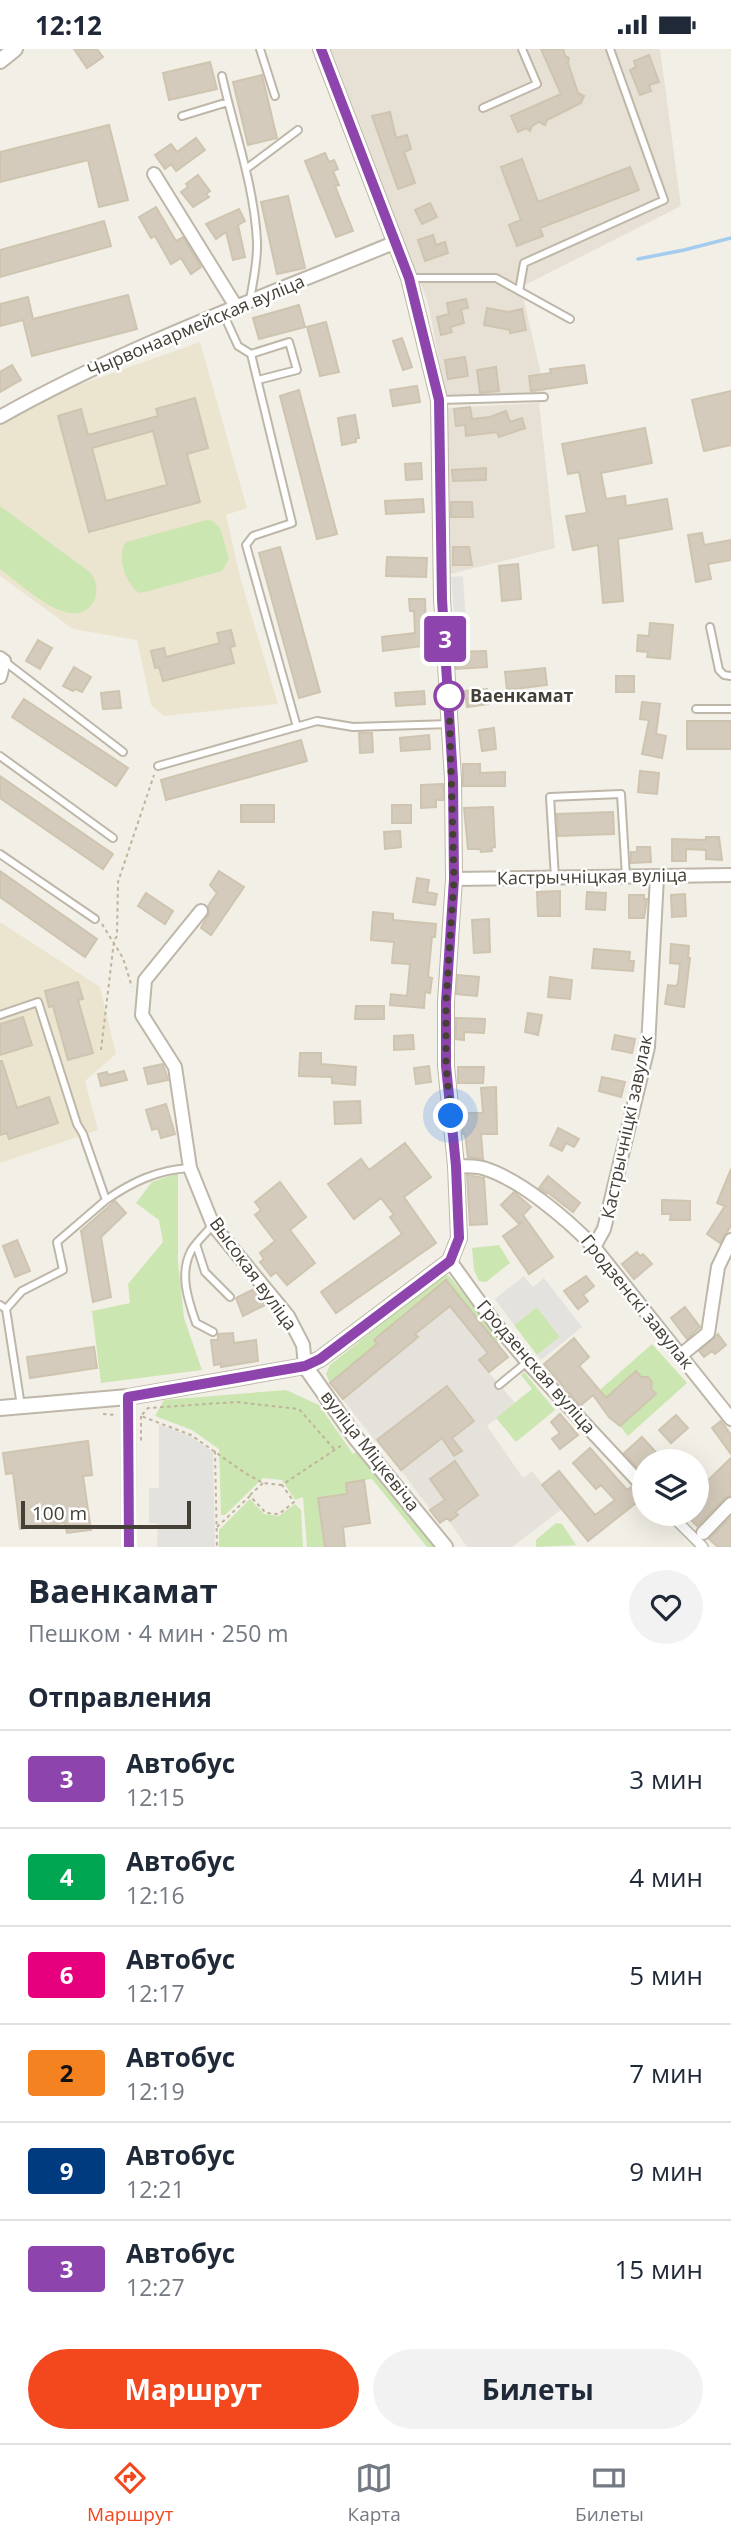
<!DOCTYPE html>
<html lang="ru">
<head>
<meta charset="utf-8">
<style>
	body { margin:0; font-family:"Open Sans",sans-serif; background:#f2f2f3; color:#1f2937; height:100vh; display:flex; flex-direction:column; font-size:26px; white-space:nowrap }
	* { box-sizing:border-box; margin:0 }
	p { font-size:23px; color:#747a83 }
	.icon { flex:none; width:38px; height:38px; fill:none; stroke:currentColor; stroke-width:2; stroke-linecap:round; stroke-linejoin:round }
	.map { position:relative; height:1498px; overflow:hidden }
	.drawer { display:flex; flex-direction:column; background:#fff; flex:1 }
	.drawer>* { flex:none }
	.badge { padding:0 14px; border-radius:5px; font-size:24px; line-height:46px }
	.fabs { position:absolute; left:632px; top:1400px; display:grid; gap:14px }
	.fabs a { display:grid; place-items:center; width:77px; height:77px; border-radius:50%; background:#fff; box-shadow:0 7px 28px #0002; font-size:35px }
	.scale { position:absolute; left:21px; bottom:18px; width:170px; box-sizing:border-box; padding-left:7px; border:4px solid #454036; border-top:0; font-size:19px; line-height:24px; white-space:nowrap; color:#454036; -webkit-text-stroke:5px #fff; paint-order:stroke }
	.you { position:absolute; width:35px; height:35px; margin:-18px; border:5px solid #fff; border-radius:50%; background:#1a73e8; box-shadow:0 0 0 10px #1a73e833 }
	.map>.badge { position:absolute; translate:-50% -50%; box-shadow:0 0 0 4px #fff }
	h2 { padding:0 28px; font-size:26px; line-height:63px }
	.round { display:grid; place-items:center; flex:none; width:74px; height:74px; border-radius:37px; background:#f2f2f3 }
	.headline { display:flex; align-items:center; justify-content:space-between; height:119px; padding:0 28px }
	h1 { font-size:33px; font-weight:700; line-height:52px }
	.button { display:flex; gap:14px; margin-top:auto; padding:14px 28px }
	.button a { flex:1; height:80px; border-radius:42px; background:#f3471d; color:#fff; font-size:28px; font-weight:700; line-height:80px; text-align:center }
	.button a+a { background:#f2f2f3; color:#1f2937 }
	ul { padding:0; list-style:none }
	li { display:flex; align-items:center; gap:21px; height:98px; padding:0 28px; border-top:2px solid #e0e1e3 }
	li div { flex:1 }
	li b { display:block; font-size:26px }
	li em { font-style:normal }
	li .badge { min-width:77px; font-weight:700; text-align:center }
	.status { display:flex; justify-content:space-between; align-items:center; height:49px; padding:0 35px; background:#fff; direction:ltr }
	.status svg { height:19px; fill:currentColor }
	.menu { display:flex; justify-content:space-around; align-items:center; height:98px; border-top:2px solid #e0e1e3; background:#fff; font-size:19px; color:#747a83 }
	.menu a { display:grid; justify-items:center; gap:4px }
	.menu .on { color:#f3471d }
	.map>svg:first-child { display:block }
	.residential { fill:#e6e1d4 }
	.industrial { fill:#e5e1db }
	.education { fill:#ebe5d0 }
	.green { fill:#cbe6b0 }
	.parking { fill:#e4e2de }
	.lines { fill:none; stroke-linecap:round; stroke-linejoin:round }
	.stream { stroke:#a4ccee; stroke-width:3.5 }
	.building { fill:#d4cbbc; stroke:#cec4af; stroke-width:2; fill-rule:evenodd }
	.service-casing { stroke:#beb7a9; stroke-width:10 }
	.pedestrian-casing { stroke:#beb7a9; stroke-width:12 }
	.minor-casing { stroke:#beb7a9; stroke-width:16 }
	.tertiary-casing { stroke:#beb7a9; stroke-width:18 }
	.path { stroke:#bfb49b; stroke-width:2; stroke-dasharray:3.5 3.5; stroke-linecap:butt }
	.service { stroke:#fff; stroke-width:6 }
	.pedestrian { stroke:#fff; stroke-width:9 }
	.minor { stroke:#fff; stroke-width:12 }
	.tertiary { stroke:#fff; stroke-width:14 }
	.line-casing { stroke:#fff; stroke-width:16 }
	.line { stroke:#8e44ad; stroke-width:10 }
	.walk { stroke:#454036; stroke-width:7; stroke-dasharray:0 12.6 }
	.stop-dot { fill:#fff; stroke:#8e44ad; stroke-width:3.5 }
	.labels { text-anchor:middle; stroke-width:5; stroke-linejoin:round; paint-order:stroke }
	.street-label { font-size:18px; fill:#454036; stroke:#fff }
	.stop-label { font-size:18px; font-weight:bold; fill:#454036; stroke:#fff; text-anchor:start }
</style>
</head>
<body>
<div class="status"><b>12:12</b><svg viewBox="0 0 49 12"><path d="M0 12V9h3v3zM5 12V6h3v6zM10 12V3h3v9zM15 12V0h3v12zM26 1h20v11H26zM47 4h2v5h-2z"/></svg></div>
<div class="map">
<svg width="731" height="1498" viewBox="0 0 731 1498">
	<rect width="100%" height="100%" fill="#f2efe6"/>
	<path class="residential" d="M331 0H660L681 157 521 238 545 343 446 347 428 254Z
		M539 354 555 499 450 525 446 359Z"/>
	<path class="industrial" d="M446 1231 508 1308 489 1324 515 1354 487 1377 523 1429 532 1422 562 1460 512 1498H467L447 1469 440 1474 395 1413 377 1391 375 1392 330 1334 377 1295 401 1267Z"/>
	<path class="education" d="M200 293 247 459 226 466 240 528 278 655 164 667 151 656 137 591 73 580 0 527V377L45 348Z
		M0 873 100 938 116 1005 85 1032 98 1081 0 1114Z"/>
	<path class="green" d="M0 457 91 524C97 533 99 545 92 555 71 585 20 534 0 520Z
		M207 471 213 472 220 479 229 510 222 522 145 543 139 544C125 534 116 507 126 493Z
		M178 1124V1213L184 1269 202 1321 101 1334 92 1262 130 1254 128 1235 163 1193 159 1171 136 1154 152 1133Z
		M499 1196 510 1214 486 1233 479 1232 474 1221 472 1199Z
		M444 1225 450 1228 498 1287 497 1296 446 1231 401 1267 377 1295 330 1334 326 1325 330 1316Z
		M537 1258 560 1288 537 1306 514 1276Z
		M652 1295 687 1334 628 1387 620 1377 656 1345 651 1340 652 1333 648 1328H641L636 1323 600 1355 593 1347Z
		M524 1323 555 1361 516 1393 496 1369 532 1340 521 1326Z
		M286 1341 319 1356 353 1405 358 1402 435 1498H427L372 1430 346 1434 347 1447 325 1498H307L303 1448 295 1451 282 1431 263 1429 225 1466H221L219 1400 192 1381 155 1367 164 1351Z
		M250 1450 264 1465 279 1467 295 1455 301 1461 303 1498H219V1481Z
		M556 1474 562 1475 576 1496 536 1498V1491Z"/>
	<path class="parking" d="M463 527 466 575 455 576 451 528Z
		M524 1227 533 1238 544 1229 582 1278 541 1311 537 1306 560 1288 537 1258 514 1276 495 1250Z
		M159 1375 190 1387 213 1403 215 1498H157L158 1475 149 1474V1439H159Z"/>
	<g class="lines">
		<path class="stream" d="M638 210 684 201 731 189"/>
	</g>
	<path class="building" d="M74 0H97L103 8 87 19Z
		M541 0H563L565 7 569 9 568 14 578 44 584 47 581 54 547 71 545 76 539 73 532 77 530 82 526 79 518 83 511 67 561 45Z
		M649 6 659 33 649 36 651 42 640 46 630 21 636 18 634 12Z
		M210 13 217 40 169 51 163 24Z
		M262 26 277 89 248 96 233 33Z
		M390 63 396 89 407 86 411 100 404 103 415 134 398 140 372 67Z
		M109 76 128 151 99 158 88 111 0 133V103Z
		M196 89 205 101 176 122 171 115 165 120 155 106 171 95 177 103Z
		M325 104 329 113 334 111 338 120 333 122 339 136 335 137 353 182 336 188 305 112Z
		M522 110 538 153 630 118 639 141 540 179 543 187 517 197 509 176 521 171 501 118Z
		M198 126 210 142 206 145 209 148 193 158 181 143 188 138 186 135Z
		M288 147 305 219 277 225 261 153Z
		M430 154 437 168 422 175 415 161Z
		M156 158 176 192 183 188 201 218 191 225 181 209 171 215 155 187 151 189 139 168Z
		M239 160 245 172 238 176 245 208 233 211 226 183 216 190 206 175Z
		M104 172 111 197 0 228V201Z
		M433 186 436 196 445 193 448 204 425 212 418 191Z
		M128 246 137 280 32 307 23 271 0 277V255L28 248 33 270Z
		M466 250 468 259 461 260 464 274 450 278 452 283 441 286 437 268 449 265 447 254Z
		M299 256 305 278 259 290 253 269Z
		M487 259 508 263 522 260 526 281 510 284V281L484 276Z
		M326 273 339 323 320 327 307 278Z
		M402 289 412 318 403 321 393 292Z
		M465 308 468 327 448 330 445 311Z
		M12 316 21 331 0 343V323Z
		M584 316 587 334 531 342 529 327 551 324 550 320Z
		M496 318 499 342 480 344 477 321Z
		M417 337 420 353 393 357 390 341Z
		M299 341 337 485 317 490 280 347Z
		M731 342V396L704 402 692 351Z
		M195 349 208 399 187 405 200 453 89 483 58 367 81 360 88 386 158 367 156 360ZM153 382 167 436 106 452 92 399Z
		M470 358 472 370 490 368 506 362 510 373 522 369 525 379 499 388 497 383 466 387 465 376 456 377 454 360Z
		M355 366 359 389H356V393L342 396 338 369Z
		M645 379 652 414 601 424 606 450 625 447 626 457 667 450 672 480 618 490 623 552 603 554 598 496 573 501 566 467 587 464 579 423 568 425 562 395Z
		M421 414 422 430 406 431 405 415Z
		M486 419V431L453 432 452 421Z
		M423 450 424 463 386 465 385 452Z
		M451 453H472L473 468H451Z
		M702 484 704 496 731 491V511L708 515 711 530 696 533 688 486Z
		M280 498 320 643 299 649 259 504Z
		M453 498H469L472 516H453Z
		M387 508 427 509 426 528 386 527Z
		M518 515 521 550 502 552 499 517Z
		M409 550H425L426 583H430L432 596 383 602 382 588 415 584 414 562H410Z
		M650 574 673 576 670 610 647 608 648 603 637 602 638 586 649 587Z
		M231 581 235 597 230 598 234 614 163 632 159 618 155 619 151 602 164 599 166 608 220 594 217 584Z
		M38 591 52 599 40 620 26 612Z
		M486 602 487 618 456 620 455 603Z
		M74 618 91 628 82 643 75 640 73 642 63 637Z
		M545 619 547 636 507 641 505 623Z
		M616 627H634V643H616Z
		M487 640 489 655 467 658 465 642Z
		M119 642 121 659 103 660 101 644Z
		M424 642 425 655 396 657 395 644Z
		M24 650 128 719 116 737 12 668Z
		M642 653 660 655 656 685 666 687 662 709 642 705 649 671 640 670Z
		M687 672H731V700H687Z
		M494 679 496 700 482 702 479 681Z
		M359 684H372L373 703 360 704Z
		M429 686 430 700 401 702 400 689Z
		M301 691 307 712 166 751 161 731Z
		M463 715H480V724L505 723V737H463Z
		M640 722 659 724 657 745 638 743Z
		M0 727 113 805 103 820 0 749Z
		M443 735 444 751H436V758L421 759V736Z
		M241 756H274V773H241Z
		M392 756H411V774H392Z
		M493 758 495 798 491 799 492 802 481 803 480 800H468L464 759Z
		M613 763 614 785 558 787 557 765Z
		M400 782 401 798 385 800 384 783Z
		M706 788H719L722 811 706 810V801L686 800V812H672V790L706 791Z
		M637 798H650L651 813 631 814V803H637Z
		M0 822 97 890 85 908 0 848Z
		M219 822 244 838 211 886 201 879 209 864 208 857 217 844 210 836Z
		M417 829 429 831 427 843 437 845 435 856 413 853Z
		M560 842V867H538L537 843Z
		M587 843 606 844 605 861 586 860Z
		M146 844 173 862 165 875 138 857Z
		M685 845 686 867 672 868 671 846Z
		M629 846H644V850H647L644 869H629Z
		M373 863 393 865V871L436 875 435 888H432L428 928 432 929 430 944 425 943 424 959 390 956 391 945 407 947 410 915 392 914 394 893 371 891Z
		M489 870 490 903 474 904 472 871Z
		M671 895 689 897 688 909H690L684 958 665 955 668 936 676 937 678 934 680 915 670 914Z
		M594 900 630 903 629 912H634L633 922 592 919Z
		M457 926 479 928 477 947 456 945Z
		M550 928 572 931 570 950 548 948Z
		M78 933 83 950 78 951 93 1004 68 1011 53 957 49 958 45 942Z
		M356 957H384V970H355Z
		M528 964 542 966 538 986 525 983Z
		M23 968 32 996 0 1006V975Z
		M456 969 485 970 484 984 464 983V991L456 990Z
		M413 986 414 1000 394 1001V987Z
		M615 986 635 990 632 1004 612 1000Z
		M300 1004H321V1015L356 1018 355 1036 332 1034V1028L299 1027Z
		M0 1012H2L17 1059 49 1048 58 1074 9 1090 7 1084 0 1086Z
		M163 1015 168 1031 148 1035 144 1019Z
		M429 1017 431 1033 416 1035 414 1019Z
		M458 1018H484L483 1034H458Z
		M124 1022 127 1031 101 1037 98 1025 107 1023 108 1026Z
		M602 1028 625 1033 621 1048 599 1042Z
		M496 1038 497 1085H481L483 1110 468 1108 465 1085H463L462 1064H483L481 1039Z
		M360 1052 361 1074 335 1075 334 1053Z
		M166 1055 175 1085 161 1089 158 1079 152 1081 146 1061Z
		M558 1079 579 1090 574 1098 566 1094 562 1102 550 1096Z
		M405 1094 431 1128 404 1148 436 1194 336 1264 321 1243 402 1185 390 1168 394 1166 381 1149 354 1170 328 1135 361 1110 369 1121Z
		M731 1120V1177L720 1194 707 1185 725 1157 717 1154Z
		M467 1126 484 1129 487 1175 470 1176Z
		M548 1127 580 1154 573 1163 547 1143 546 1144 539 1139Z
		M280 1133 306 1168 290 1181 315 1214 287 1236 276 1223 271 1227 260 1213 264 1210 260 1204 275 1192 255 1166 261 1161 255 1153Z
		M514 1143 531 1158 523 1166 553 1208 529 1225 503 1187 523 1173 518 1174 501 1156Z
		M662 1151 690 1152V1171H670L671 1165H662Z
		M115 1152 126 1164 101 1188 111 1248 93 1253 81 1182Z
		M17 1191 30 1222 15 1228 3 1197Z
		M637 1203 640 1207 643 1205 652 1215 634 1230 622 1215Z
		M586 1227 594 1237 583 1246 588 1252 578 1260 564 1242Z
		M446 1231 508 1308 489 1323 479 1311 488 1304 450 1257 415 1285 418 1288 343 1350 330 1334 377 1295 374 1291Z
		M254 1240 265 1256 243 1267 236 1249Z
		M685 1258 700 1278 687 1290 671 1269Z
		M233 1284 234 1294 256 1291 258 1312 221 1318V1315L214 1316 211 1291H218V1285Z
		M718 1285 726 1296 715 1305 712 1302 704 1308 699 1302Z
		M574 1289 589 1308 579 1317 606 1349 636 1322 641 1328H648L652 1333 651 1340 656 1345 620 1377 609 1368 593 1346 580 1357 544 1315Z
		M94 1298 97 1319 30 1329 27 1308Z
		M447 1337 474 1372 452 1389 462 1402 454 1407 442 1389 401 1421 377 1391Z
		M560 1365 578 1386 560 1400 552 1390 560 1384 551 1373Z
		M676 1366 688 1379 671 1394 659 1381Z
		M721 1372 731 1386V1405L712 1379Z
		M642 1388 664 1412H644V1426L624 1404Z
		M88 1392 92 1426 83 1427 91 1481 67 1484 65 1474 20 1480 13 1424 6 1425 3 1404Z
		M590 1399 627 1441 631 1438 641 1450 588 1492 542 1436 559 1422 595 1466 615 1451 601 1436 596 1440 573 1414Z
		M731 1409V1446L725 1449 697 1477 685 1465H696V1443Z
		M455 1412 478 1446 455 1463 458 1466 450 1472 447 1469 440 1474 430 1461 445 1451 430 1430Z
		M364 1431 370 1474 343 1478 345 1498H325L318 1449 347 1445 346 1434Z
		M731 1468V1498H718L709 1490Z"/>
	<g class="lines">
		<g class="service-casing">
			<path id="service" d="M260 0 275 47
				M222 27C234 82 254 135 257 192 258 212 253 232 250 251
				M483 59 537 35 522 0
				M182 67 228 53
				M246 120 298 81
				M411 229H496L570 270
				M519 242 524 214 664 151 610 0
				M223 264 238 297 251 305 292 474 253 487 246 496 297 678
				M251 305 289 293 297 321 258 331
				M439 351 544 348
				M710 578 719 621 724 626 731 627
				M4 612 123 703
				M696 660H731
				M0 707 113 789
				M158 717 317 672 353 678 451 675
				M0 805 95 870
				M555 829 550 748 621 745 626 828
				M0 966 38 953 77 1075 83 1085 106 1151C132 1133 157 1121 189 1119
				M196 1195 205 1223 230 1248
				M0 1256 6 1260 21 1357
				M6 1260 22 1242 63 1221 57 1193 106 1151
				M213 1283 196 1274C188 1251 179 1225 191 1202 196 1193 206 1184 213 1176
				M499 1336 527 1313"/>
		</g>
		<g class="pedestrian-casing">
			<path id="pedestrian" d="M670 1465 703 1498"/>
		</g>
		<g class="minor-casing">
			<path id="minor" d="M154 125 237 259
				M0 368C126 297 263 248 396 193
				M0 609 4 612 0 628
				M454 830 731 826
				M201 862 145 931 142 966 175 1018 190 1119 213 1176 288 1267 303 1296 305 1317
				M456 1117C464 1117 475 1117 483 1119 520 1130 567 1170 594 1198L731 1370
				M594 1198 604 1180 648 998 657 828
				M450 1212 494 1273 530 1316 638 1432
				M681 1306 708 1284 718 1218 731 1191
				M128 1348 129 1498
				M703 1484 731 1455"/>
		</g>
		<g class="tertiary-casing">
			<path id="tertiary" d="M0 12 15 0
				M305 1317 355 1388 445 1498
				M0 1359 128 1348 305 1317 320 1310 450 1212 459 1189 456 1117 446 1017V952L454 830 453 730 442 549 439 351 409 229 321 0"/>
		</g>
		<path class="path" d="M102 875 123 909 132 938
			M101 1001 114 892 117 887 118 833 154 726
			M103 1365 117 1366
			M141 1367V1395
			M215 1402 217 1498
			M282 1436 263 1434 245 1424 191 1386 141 1367 148 1359 236 1353 299 1360 335 1401
			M250 1446 263 1434
			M217 1478 250 1447 266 1464 279 1465 294 1453 282 1436 342 1396"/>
		<use href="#service" class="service"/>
		<use href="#pedestrian" class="pedestrian"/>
		<use href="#minor" class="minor"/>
		<use href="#tertiary" class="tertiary"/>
	</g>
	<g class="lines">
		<g class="line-casing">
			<path id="line" d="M129 1498 128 1348 305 1317 320 1310 450 1212 459 1189 456 1117 446 1017V953L454 830 453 730 442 550 439 351 409 229 321 0"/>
		</g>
		<use href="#line" class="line"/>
		<path class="walk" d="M449 647 454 830 446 953V1017L451 1067"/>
	</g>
	<circle class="stop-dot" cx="449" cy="647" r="14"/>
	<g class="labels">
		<g class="street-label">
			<text transform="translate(196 277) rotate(-23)" y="6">Чырвонаармейская вуліца</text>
			<text transform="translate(592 828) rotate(-1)" y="6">Кастрычніцкая вуліца</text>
			<text transform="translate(627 1078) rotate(-78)" y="6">Кастрычніцкі завулак</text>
			<text transform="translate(253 1225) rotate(54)" y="6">Высокая вуліца</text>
			<text transform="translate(637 1253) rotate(51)" y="6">Гродзенскі завулак</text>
			<text transform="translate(536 1318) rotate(49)" y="6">Гродзенская вуліца</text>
			<text transform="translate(370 1402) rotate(52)" y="6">вуліца Міцкевіча</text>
		</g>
		<g class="stop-label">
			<text x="470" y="653">Ваенкамат</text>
		</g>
	</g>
</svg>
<div class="fabs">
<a><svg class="icon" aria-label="layers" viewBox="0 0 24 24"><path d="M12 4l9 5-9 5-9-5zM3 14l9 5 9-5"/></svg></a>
</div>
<div class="scale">100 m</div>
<div class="you" style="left:451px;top:1067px"></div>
<b class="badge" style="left:445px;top:590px;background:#8e44ad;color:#fff">3</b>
</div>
<section class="drawer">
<div class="headline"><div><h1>Ваенкамат</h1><p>Пешком · 4 мин · 250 m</p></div><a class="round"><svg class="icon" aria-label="heart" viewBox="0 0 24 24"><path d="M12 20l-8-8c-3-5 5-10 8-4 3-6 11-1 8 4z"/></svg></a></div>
<h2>Отправления</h2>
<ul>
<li><span class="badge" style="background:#8e44ad;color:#fff">3</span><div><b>Автобус</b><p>12:15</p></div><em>3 мин</em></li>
<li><span class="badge" style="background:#00a651;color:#fff">4</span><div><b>Автобус</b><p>12:16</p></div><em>4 мин</em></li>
<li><span class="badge" style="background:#e6007e;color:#fff">6</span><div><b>Автобус</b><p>12:17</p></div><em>5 мин</em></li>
<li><span class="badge" style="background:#f58220;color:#111">2</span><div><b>Автобус</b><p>12:19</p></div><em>7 мин</em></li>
<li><span class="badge" style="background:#003b80;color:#fff">9</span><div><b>Автобус</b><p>12:21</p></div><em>9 мин</em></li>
<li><span class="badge" style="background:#8e44ad;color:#fff">3</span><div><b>Автобус</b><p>12:27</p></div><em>15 мин</em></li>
</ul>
<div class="button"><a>Маршрут</a><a>Билеты</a></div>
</section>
<nav class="menu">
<a class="on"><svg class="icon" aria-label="directions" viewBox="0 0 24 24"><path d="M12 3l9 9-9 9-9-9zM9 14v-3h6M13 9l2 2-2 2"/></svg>Маршрут</a>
<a><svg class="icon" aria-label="map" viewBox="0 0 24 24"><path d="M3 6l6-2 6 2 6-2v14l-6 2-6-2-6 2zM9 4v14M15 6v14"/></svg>Карта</a>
<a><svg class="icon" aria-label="tickets" viewBox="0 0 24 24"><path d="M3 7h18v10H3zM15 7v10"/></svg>Билеты</a>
</nav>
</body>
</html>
